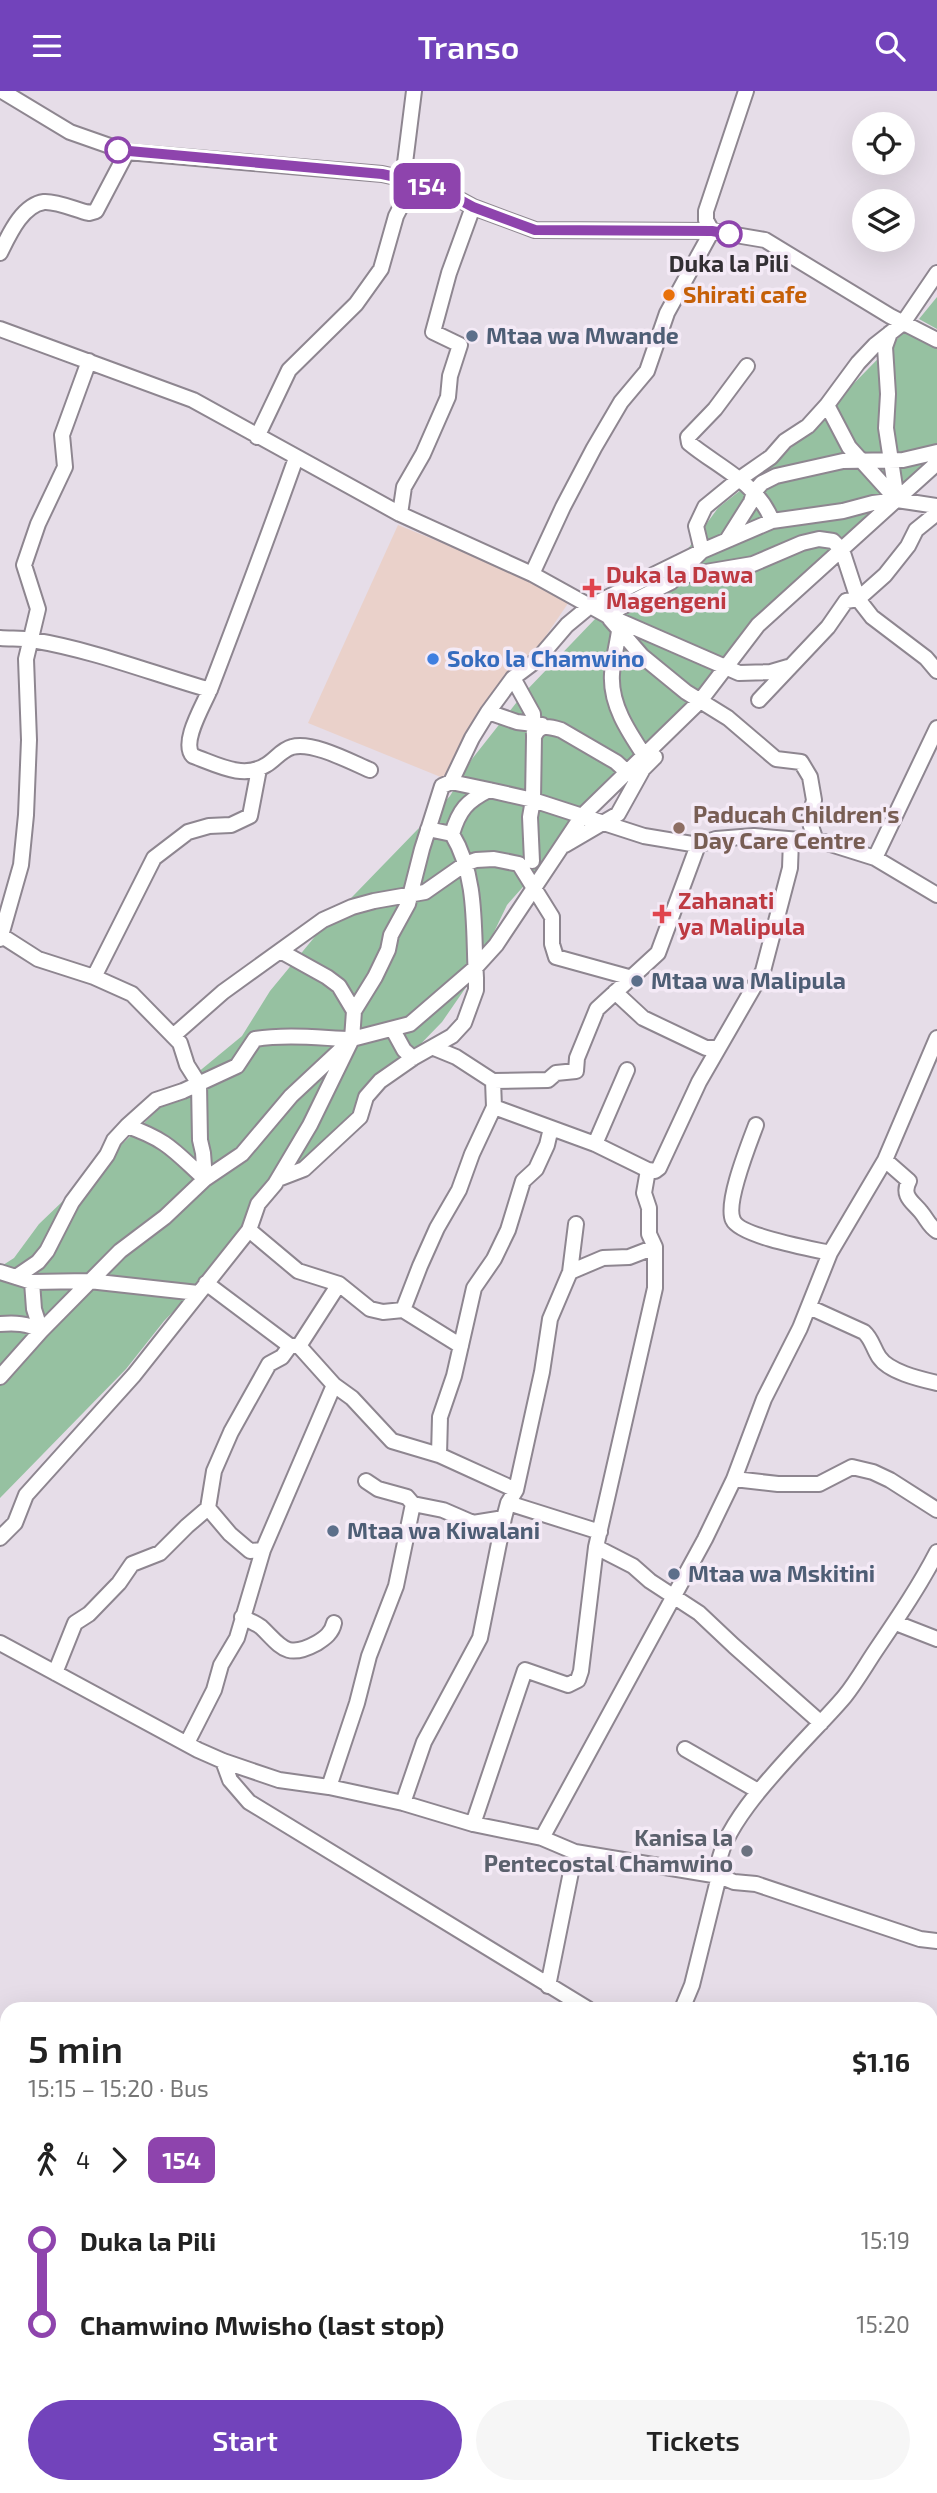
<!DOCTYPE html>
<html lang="en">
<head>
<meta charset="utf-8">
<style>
	body { margin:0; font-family:"Exo 2",sans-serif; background:#f6f6f6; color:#222; height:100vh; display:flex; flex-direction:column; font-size:26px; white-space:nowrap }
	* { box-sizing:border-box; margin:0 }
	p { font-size:23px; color:#767676 }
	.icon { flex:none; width:38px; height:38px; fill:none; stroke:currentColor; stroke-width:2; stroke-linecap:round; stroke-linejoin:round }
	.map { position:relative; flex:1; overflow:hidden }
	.panel { position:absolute; left:0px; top:1911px; width:938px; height:492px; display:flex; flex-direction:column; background:#fff; border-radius:21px 21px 0 0; box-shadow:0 7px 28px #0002 }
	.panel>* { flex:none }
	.badge { padding:0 14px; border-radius:10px; font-size:24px; line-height:46px }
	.controls { position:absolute; left:852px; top:21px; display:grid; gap:14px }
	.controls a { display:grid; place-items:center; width:63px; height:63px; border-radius:50%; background:#fff; box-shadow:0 7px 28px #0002; font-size:35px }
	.map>.badge { position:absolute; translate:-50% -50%; box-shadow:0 0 0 4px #fff }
	.legs { display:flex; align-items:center; gap:10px; height:77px; padding:0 28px; font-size:23px }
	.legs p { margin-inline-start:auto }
	.overview { display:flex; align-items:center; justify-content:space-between; height:119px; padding:0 28px }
	h1 { font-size:38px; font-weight:600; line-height:52px }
	.primary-button { display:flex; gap:14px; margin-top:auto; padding:14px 28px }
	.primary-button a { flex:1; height:80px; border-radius:42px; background:#7243bb; color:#fff; font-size:28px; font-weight:600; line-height:80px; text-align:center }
	.primary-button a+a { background:#f6f6f6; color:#222 }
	ul { padding:0 28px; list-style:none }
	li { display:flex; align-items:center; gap:24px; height:84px; font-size:26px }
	li i { display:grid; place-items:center; width:10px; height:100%; margin:0 9px; background:currentColor }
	li i::after { content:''; width:18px; height:18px; margin:-9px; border:5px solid; border-radius:50%; background:#fff }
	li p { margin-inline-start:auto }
	li:first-child i { background:linear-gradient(#0000 50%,currentColor 0) }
	li:last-child i { background:linear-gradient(currentColor 50%,#0000 0) }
	header { display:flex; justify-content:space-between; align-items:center; height:91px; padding:0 28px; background:#7243bb; color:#fff; font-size:32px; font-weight:600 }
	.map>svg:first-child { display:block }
	.commercial { fill:#ead1ca }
	.green { fill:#96c1a1 }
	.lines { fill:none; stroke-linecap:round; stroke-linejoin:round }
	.minor-casing { stroke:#8e8690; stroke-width:18 }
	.highway-casing { stroke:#8e8690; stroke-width:24 }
	.minor { stroke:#fff; stroke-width:14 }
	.highway { stroke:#fff; stroke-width:21 }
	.line-1-casing { stroke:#fff; stroke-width:16 }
	.line-1 { stroke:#8e44ad; stroke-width:10 }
	.stop-1-dot { fill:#fff; stroke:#8e44ad; stroke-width:3.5 }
	.food-dot { fill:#e8710a; stroke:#f4eaf6; stroke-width:2.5 }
	.service-dot { fill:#5c6f8a; stroke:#f4eaf6; stroke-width:2.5 }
	.health-dot { fill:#e0444e; stroke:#f4eaf6; stroke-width:2.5 }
	.shop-dot { fill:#3f7fe0; stroke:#f4eaf6; stroke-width:2.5 }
	.education-dot { fill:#8d6e63; stroke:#f4eaf6; stroke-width:2.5 }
	.worship-dot { fill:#6b7280; stroke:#f4eaf6; stroke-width:2.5 }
	.labels { text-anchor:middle; stroke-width:7; stroke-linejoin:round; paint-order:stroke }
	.stop-label { font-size:23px; font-weight:bold; fill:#322f33; stroke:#f4eaf6 }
	.food-label { font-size:23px; font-weight:bold; fill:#c56008; stroke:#f4eaf6; text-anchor:start }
	.service-label { font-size:23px; font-weight:bold; fill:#4e5e75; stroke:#f4eaf6; text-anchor:start }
	.health-label { font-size:23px; font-weight:bold; fill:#be3a42; stroke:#f4eaf6; text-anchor:start }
	.shop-label { font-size:23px; font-weight:bold; fill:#366cbe; stroke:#f4eaf6; text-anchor:start }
	.education-label { font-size:23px; font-weight:bold; fill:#785e54; stroke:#f4eaf6; text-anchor:start }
	.worship-label { font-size:23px; font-weight:bold; fill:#5b616d; stroke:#f4eaf6; text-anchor:end }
</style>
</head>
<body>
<header><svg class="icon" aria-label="menu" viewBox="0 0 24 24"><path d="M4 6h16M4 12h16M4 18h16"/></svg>Transo<svg class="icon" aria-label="search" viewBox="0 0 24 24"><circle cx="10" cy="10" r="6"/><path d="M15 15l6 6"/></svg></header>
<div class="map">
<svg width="937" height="2402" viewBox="0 0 937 2402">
	<rect width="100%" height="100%" fill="#e6dde8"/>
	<path class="commercial" d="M398 434 573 505 448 689 308 632Z"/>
	<path class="green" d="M937 206V238L919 228Z
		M911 234 937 249V364L718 586 592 718 507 814 471 889 442 931 255 1124 210 1183 164 1230 126 1278 0 1407V1176L14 1167 39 1133 191 987 242 945 270 900 322 837 450 705 472 668 524 602 596 527 668 485 718 417 780 368Z"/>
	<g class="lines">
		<g class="minor-casing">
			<path id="minor" d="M2 0 70 41 127 61 382 83 414 90 447 102 473 116 535 139 712 140 765 149 890 225 937 249
				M403 88 414 0
				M0 162C9 144 22 114 44 111 57 110 76 119 89 122L96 120 127 61
				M0 238 193 309 400 423 532 483 606 524 739 582 771 581 788 576
				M890 242 885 256 888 303 886 337 897 409
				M747 275 715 318 688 346 689 352C718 376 759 393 772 430
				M827 314 849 356 896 408
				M257 346 289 279 356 213 381 178 396 125 414 90
				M296 367C269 443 240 520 211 596 205 612 180 651 193 665 216 673 243 689 266 674 275 669 281 659 292 656 312 650 351 671 370 679
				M400 423 404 396 423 363 448 306 450 285 460 254 433 241 449 182 473 116
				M727 449 751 411 754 401 762 392 776 385 843 370 903 369 937 361
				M532 483 563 416 594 357 621 311 647 280 667 222 712 140 706 129V120L746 0
				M676 486 753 473 802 452 819 448 833 450 842 459 858 508 872 526 926 567 937 580
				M606 524 671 491 702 460 772 430 843 420 873 412 897 409 937 415
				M610 528 642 565 686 601 728 627 776 668 801 671 810 686 814 709 809 729 816 750
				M619 540C617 554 613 569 612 583 610 613 628 640 644 664
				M0 547C11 548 22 547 32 549 93 559 151 582 210 599
				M513 587 533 623 534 645
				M759 609 828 536 846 510 858 508 885 484 908 455 916 439 937 422
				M488 621 517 631 542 634
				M451 691 472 647 488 621 513 587 537 569 567 534 590 515 702 460 696 435 705 416 738 389 771 366 785 350 808 335 827 314 858 272 875 254 903 232 937 182
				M452 743C459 719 467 710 489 699
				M565 754 618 723 643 678 655 666
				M875 767 937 637
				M532 770 530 726 533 709 534 646C539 633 548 635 561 639L616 671 627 681
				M2 845 38 868 94 886 132 903 180 952 187 974 199 993 200 1049 203 1062 205 1088
				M0 848 21 774 26 724 29 649 26 568 38 518 24 474 38 433 65 376 62 344 89 270
				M282 861 327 886 339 895 354 920
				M94 886 154 767 188 741 209 735 231 734 250 725 259 678
				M615 901 643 927 706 957H718
				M393 939 404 959 413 967
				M173 945 223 901 323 829 352 816 374 810 425 801 465 773 476 769 494 768 519 773 552 826V853L556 866 632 887
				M434 957 456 966 493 990 494 1016 595 1053 648 1079 644 1102 649 1117V1143L655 1156V1197L596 1456 581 1580 578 1589 568 1594 525 1579 473 1733
				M493 990 548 989 556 982 576 980 577 967 597 918 658 862 698 754
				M756 1034C749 1053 725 1112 733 1129 740 1145 812 1158 830 1162
				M127 1035C168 1049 175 1061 205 1088
				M595 1053 627 979
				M885 1069 909 1090C901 1105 913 1111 921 1121 927 1128 929 1135 937 1140
				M648 1079 655 1080 659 1077 699 991 763 880 790 777 791 749
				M278 1088 304 1078 360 1026 366 1006 380 990 413 967 452 945 464 932 476 899V887C473 839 478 786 452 743L428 738
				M249 1139 298 1180 339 1193 370 1218 383 1221 403 1219 461 1255
				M0 1181 32 1191 89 1190 198 1202
				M570 1181 576 1133
				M16 1186 38 1171 47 1160 72 1111 107 1064 114 1049 127 1035 156 1009 183 1000 237 975 255 948C287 943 320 947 352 948
				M32 1191 34 1218 41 1240
				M206 1192 290 1255H299L334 1294 352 1307 392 1350 439 1364 516 1399
				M809 1216 864 1241C872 1248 873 1257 879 1266 889 1281 920 1288 937 1292
				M403 1219 420 1175 437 1137 459 1099 472 1063 494 1016
				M0 1233C15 1232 27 1232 41 1240
				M299 1255 339 1193
				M0 1286 41 1240 120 1160 165 1126 205 1088 242 1063 291 1005 352 948 354 920 375 886 388 859 391 844 408 813 422 758 442 695 451 691 489 699 533 709 644 745 698 754 716 748 754 745 824 751 875 767 937 804
				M439 1364 440 1326 454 1285 474 1197 494 1168 508 1139 523 1090 536 1078 547 1054 551 1037
				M734 1388 778 1393H819L852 1376 873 1381 890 1389 937 1419
				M366 1390 378 1398 407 1406 413 1413 443 1419 473 1432 504 1427
				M508 1412 600 1441
				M208 1417 230 1443 250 1460 263 1459
				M0 1447 15 1432 26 1404 134 1284 249 1139 258 1113 275 1093 310 1034 352 948 410 933 476 876 496 854 582 725 700 610 758 534 937 372
				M596 1456 633 1475 650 1490 699 1522 734 1555 821 1632
				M242 1526C248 1529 256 1532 261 1536 281 1555 286 1569 317 1552 325 1547 332 1542 334 1532
				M896 1532 937 1548
				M0 1552 198 1659 223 1670 279 1689 329 1696 403 1712 473 1733 542 1747 575 1761 719 1785 734 1791 756 1793 920 1848 937 1850
				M55 1582 75 1532 89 1523 119 1492 132 1473 160 1462 187 1435 208 1417 214 1380 231 1341 269 1273 282 1266 290 1255
				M187 1652 214 1599 221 1574 237 1547 263 1459 334 1294
				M685 1658 758 1700
				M223 1670 230 1689 249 1711 588 1918
				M329 1696 357 1612 369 1565 396 1495 413 1413
				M403 1712 424 1651 480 1547 504 1427 508 1412 516 1399 542 1281 550 1228 570 1181 603 1167 629 1166 655 1156
				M542 1747 705 1448 734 1388 764 1308 800 1237 830 1162 885 1069 937 947
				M548 1895 575 1761
				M682 1918 692 1894 719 1785C709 1736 814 1643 845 1605 857 1590 867 1572 878 1556 899 1525 920 1494 937 1461
				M931 2143 937 2148
				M931 2377 937 2382"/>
		</g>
		<g class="highway-casing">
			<path id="highway" d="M931 2239 937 2230
				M806 2402 812 2396"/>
		</g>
		<use href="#minor" class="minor"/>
		<use href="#highway" class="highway"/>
	</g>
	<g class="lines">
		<g class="line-1-casing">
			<path id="line-1" d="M118 59 382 83 414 90 447 102 473 116 535 139 712 140 729 143"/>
		</g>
		<use href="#line-1" class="line-1"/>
	</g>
	<g class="stop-1-dot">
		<circle cx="118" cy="59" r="12"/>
		<circle cx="729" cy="143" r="12"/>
	</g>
	<circle class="food-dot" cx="669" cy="204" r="7"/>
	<g class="service-dot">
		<circle cx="472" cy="245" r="7"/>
		<circle cx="637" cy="890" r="7"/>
		<circle cx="333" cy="1440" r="7"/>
		<circle cx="674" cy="1483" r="7"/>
	</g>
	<g class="health-dot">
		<path d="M588.5 486.5h7v7h7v7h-7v7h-7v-7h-7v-7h7z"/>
		<path d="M658.5 812.5h7v7h7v7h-7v7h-7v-7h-7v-7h7z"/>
	</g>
	<circle class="shop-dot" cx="433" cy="568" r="7"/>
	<circle class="education-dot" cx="679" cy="737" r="7"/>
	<circle class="worship-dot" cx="747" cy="1760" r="7"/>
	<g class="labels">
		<g class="stop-label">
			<text x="729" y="181">Duka la Pili</text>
		</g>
		<g class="food-label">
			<text x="683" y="212">Shirati cafe</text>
		</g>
		<g class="service-label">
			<text x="486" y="253">Mtaa wa Mwande</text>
			<text x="651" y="898">Mtaa wa Malipula</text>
			<text x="347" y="1448">Mtaa wa Kiwalani</text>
			<text x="688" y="1491">Mtaa wa Mskitini</text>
		</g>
		<g class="health-label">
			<text x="606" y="492">Duka la Dawa<tspan x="606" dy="26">Magengeni</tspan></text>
			<text x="678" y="818">Zahanati<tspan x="678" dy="26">ya Malipula</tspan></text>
		</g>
		<g class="shop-label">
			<text x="447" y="576">Soko la Chamwino</text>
		</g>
		<g class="education-label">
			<text x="693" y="732">Paducah Children's<tspan x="693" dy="26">Day Care Centre</tspan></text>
		</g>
		<g class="worship-label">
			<text x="733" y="1755">Kanisa la<tspan x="733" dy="26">Pentecostal Chamwino</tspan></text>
		</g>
	</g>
</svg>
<div class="controls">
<a><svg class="icon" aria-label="locate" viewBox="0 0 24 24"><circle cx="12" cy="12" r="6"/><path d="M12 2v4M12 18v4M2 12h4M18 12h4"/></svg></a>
<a><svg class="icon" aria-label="layers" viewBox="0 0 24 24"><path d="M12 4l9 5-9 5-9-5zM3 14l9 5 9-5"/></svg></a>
</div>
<b class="badge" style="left:427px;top:95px;background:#8e44ad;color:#fff">154</b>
<section class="panel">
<div class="overview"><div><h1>5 min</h1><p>15:15 – 15:20 · Bus</p></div><b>$1.16</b></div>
<div class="legs"><svg class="icon" aria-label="walk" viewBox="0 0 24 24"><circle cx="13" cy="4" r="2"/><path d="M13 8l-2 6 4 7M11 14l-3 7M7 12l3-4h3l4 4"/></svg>4<svg class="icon" aria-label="forward" viewBox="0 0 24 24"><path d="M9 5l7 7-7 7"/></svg><b class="badge" style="background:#8e44ad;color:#fff">154</b></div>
<ul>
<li><i style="color:#8e44ad"></i><b>Duka la Pili</b><p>15:19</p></li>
<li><i style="color:#8e44ad"></i><b>Chamwino Mwisho (last stop)</b><p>15:20</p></li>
</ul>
<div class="primary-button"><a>Start</a><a>Tickets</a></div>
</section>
</div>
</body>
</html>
